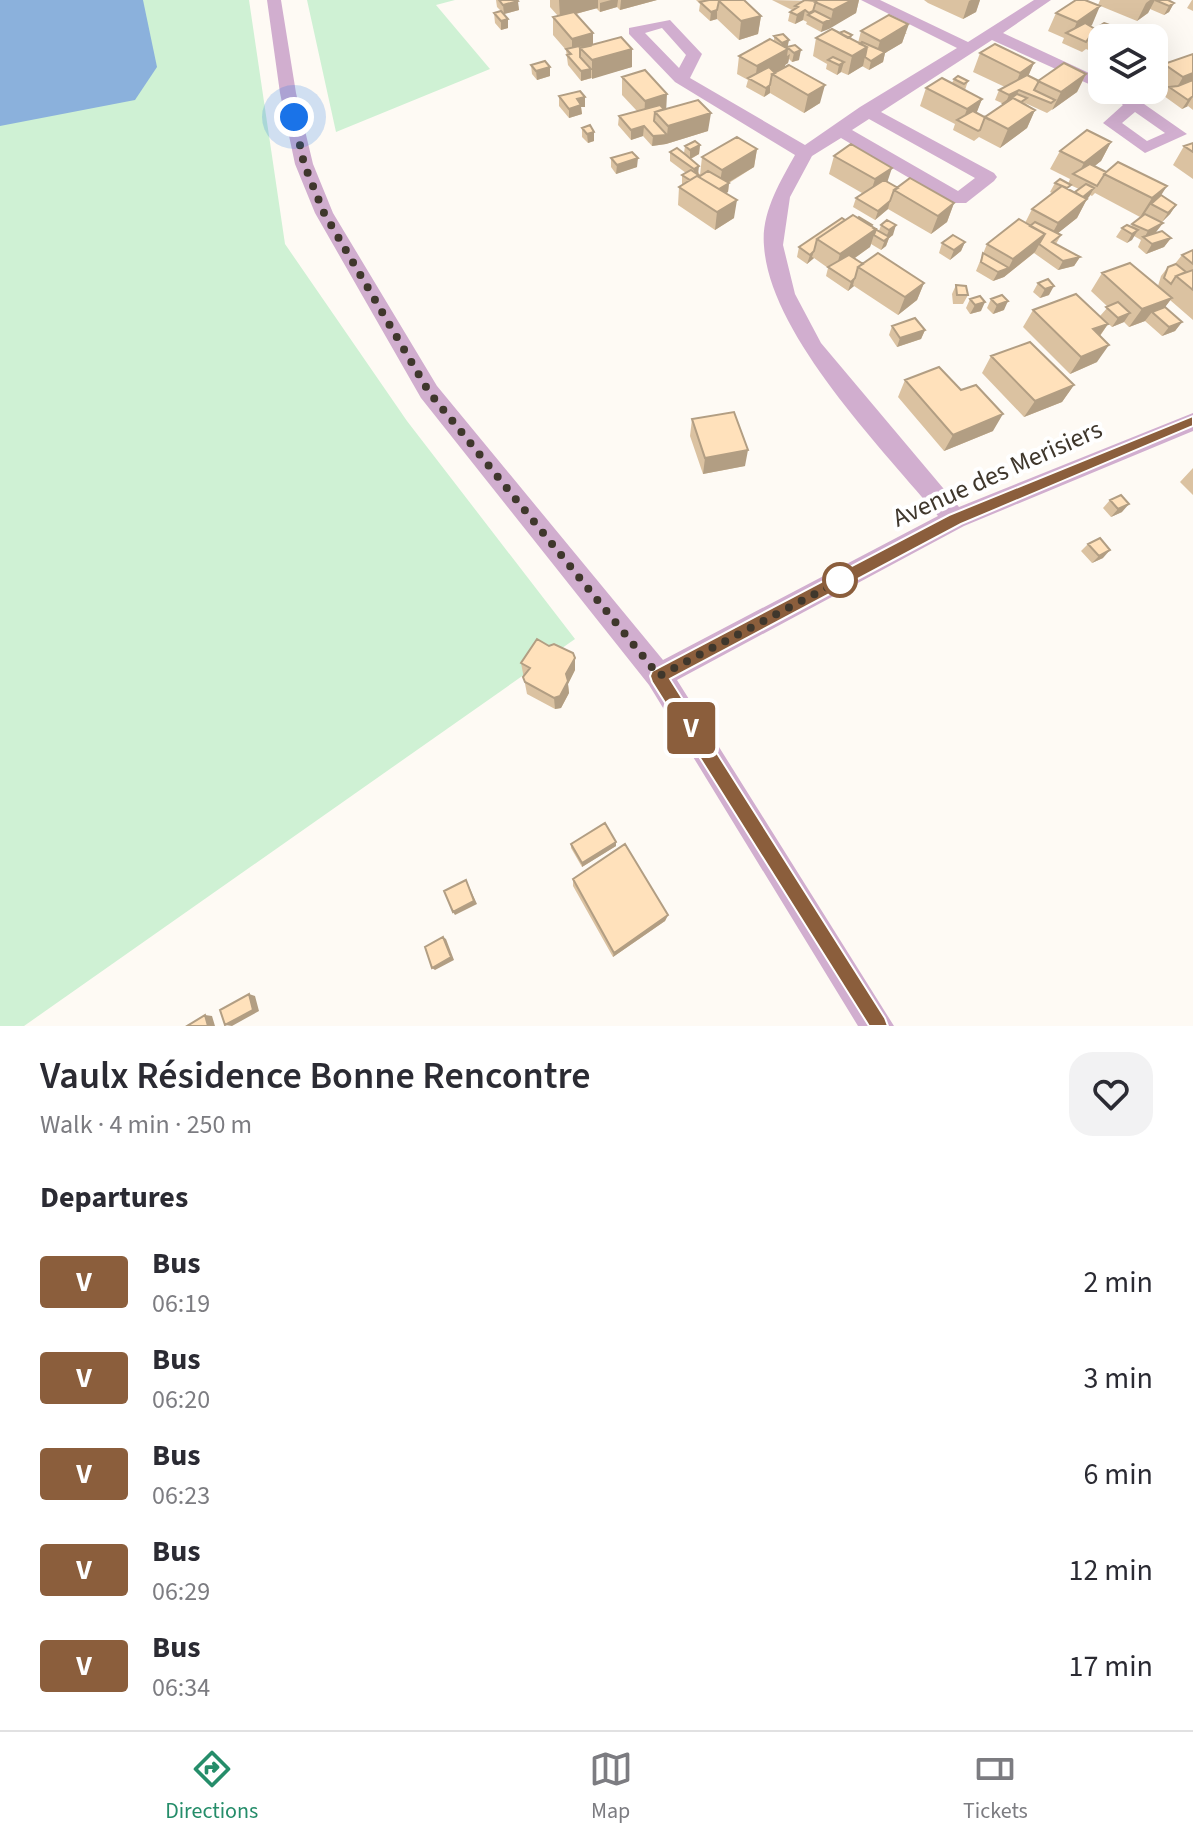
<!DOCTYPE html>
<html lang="en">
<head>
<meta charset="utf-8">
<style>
	body { margin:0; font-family:"Source Sans 3",sans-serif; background:#f2f2f3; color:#2b2b33; height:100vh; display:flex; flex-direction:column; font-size:30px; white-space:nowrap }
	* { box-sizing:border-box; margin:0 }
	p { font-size:26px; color:#7c7c81 }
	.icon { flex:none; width:44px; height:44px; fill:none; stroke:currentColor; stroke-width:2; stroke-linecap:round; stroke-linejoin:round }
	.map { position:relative; height:1026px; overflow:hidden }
	.sheet { display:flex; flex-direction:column; background:#fff; flex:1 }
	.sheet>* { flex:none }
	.badge { padding:0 16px; border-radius:6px; font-size:28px; line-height:52px }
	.fabs { position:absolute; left:1088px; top:24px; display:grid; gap:16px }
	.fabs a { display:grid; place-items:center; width:80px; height:80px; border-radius:16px; background:#fff; box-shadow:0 8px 32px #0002; font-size:40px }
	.you { position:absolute; width:40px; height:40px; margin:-20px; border:6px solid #fff; border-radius:50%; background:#1a73e8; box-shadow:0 0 0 12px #1a73e833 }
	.map>.badge { position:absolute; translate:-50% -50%; box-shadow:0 0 0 4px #fff }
	h2 { padding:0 40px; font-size:30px; line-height:72px }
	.round { display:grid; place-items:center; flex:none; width:84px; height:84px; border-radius:24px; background:#f2f2f3 }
	.head { display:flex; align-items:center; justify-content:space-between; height:136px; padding:0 40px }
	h1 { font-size:38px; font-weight:600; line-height:60px }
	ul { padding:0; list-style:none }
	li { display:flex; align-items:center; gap:24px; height:96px; padding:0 40px }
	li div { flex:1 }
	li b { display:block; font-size:30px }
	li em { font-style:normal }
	li .badge { min-width:88px; font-weight:700; text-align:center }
	.dock { display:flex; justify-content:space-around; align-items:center; height:112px; border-top:2px solid #e1e1e2; background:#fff; font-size:22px; color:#7c7c81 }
	.dock a { display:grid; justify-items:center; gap:4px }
	.dock .active { color:#258d6a }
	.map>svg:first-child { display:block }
	.green { fill:#cff1d4 }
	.water { fill:#8bb1dc }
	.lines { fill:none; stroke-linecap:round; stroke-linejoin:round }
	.street { fill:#d1aecf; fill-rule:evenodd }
	.wall { fill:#dbc2a1 }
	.shaded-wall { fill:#b29e83 }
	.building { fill:#ffe1bb; stroke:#b29e83; stroke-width:2 }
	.line { fill:#8b5e3c; stroke:#fff; stroke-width:2 }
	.walk { stroke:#3f372c; stroke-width:8; stroke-dasharray:0 14.4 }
	.stop-dot { fill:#fff; stroke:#8b5e3c; stroke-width:4 }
	.labels { text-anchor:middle; stroke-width:8; stroke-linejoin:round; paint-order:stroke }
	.street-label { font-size:26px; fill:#3f372c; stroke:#fff }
</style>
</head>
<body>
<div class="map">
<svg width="1193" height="1026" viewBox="0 0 1193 1026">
	<rect width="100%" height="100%" fill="#fefaf4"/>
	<path class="green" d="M0 0H249L285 244 407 421 575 639 24 1026H0Z
		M307 0H455L436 5 490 69 336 132Z"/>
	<path class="water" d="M0 0H143L157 67 135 100 0 126Z"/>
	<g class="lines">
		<path class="street" d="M267 0H281L296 93 313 164 333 213 437 386 663 660 938 516C882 448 770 335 764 246 761 213 780 182 795 155L675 82 629 34V28L670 20 702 54 690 78 805 145 860 107 957 48 861 0H880L968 42 1034 0H1051L1003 33 1102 79V90L992 40 881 112 994 173 997 177 994 181 966 203H952L841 138 812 156 790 197 783 245 795 294 821 343 959 507 1193 413V431L964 526 677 680 894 1026H858L649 685 421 398 315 213 295 164 280 93ZM662 28 686 55 679 68 645 33ZM869 119 975 178 958 191 852 130Z
			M1105 90H1124L1187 134 1145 153 1103 123 1123 105ZM1135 112 1165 133 1147 141 1122 123Z"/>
	</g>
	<path class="wall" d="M496 0H517L519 10 504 14 497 7Z
		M550 0H657L620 10 617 7 600 12 596 8 576 14 593 33V45L632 67 581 81 568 65 566 50 553 35V17L558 16 550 7Z
		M696 0H744L761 16 758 34 739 40 717 19 710 21 699 11 700 4Z
		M772 0 816 1 859 0 856 13 821 32 806 24 807 22 803 20 795 24 788 21 790 12 792 10Z
		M924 0H980L976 12 963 19 928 3Z
		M1100 0H1168L1174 3 1169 12 1164 15 1150 9 1148 13 1137 21 1098 5Z
		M1192 0H1193V11L1187 8Z
		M494 13 508 28 501 30 495 23Z
		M1056 13 1092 25 1090 26 1095 29 1144 38H1102V56L1086 49 1082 52 1062 43 1064 38 1048 31Z
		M861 31 907 33 905 34 902 43 885 53 883 62 869 70 862 66 848 75 841 72 837 75 826 69 827 64 813 56 816 38 839 33 852 35 851 39 858 43Z
		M774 36 788 47 799 60 792 62 789 59 788 63 785 65V67L820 103 804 113 770 93 764 97 746 87 748 80 737 74 739 56 774 41Z
		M980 53 1034 63 1028 76 1039 81 1086 74 1077 92 1047 113 1025 103 1035 110 1027 128 1000 148 979 137 974 141 953 130 955 124 920 106 926 88 952 83 954 79 968 81 965 90 982 99 976 113 985 117 1003 105 1004 104 995 100 999 90 1005 87 973 72Z
		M1193 54V110L1188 106 1182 109 1164 96 1166 91 1154 83 1156 77 1154 76V72L1158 66Z
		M531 65 550 67V76L537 80 532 74Z
		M622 77 666 109 708 131 666 144 652 146 643 136 631 140 618 125 619 116 637 111 622 95Z
		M559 96 585 107H581L582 114 569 118 559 106Z
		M582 128 594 141 588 143 582 137Z
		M1111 142 1101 161 1094 166 1161 195 1176 205 1170 214 1162 222 1145 213 1140 217 1095 193 1092 196 1090 195 1087 199 1077 218 1058 233 1061 235 1056 244 1080 257 1074 266 1058 270 1034 253 1004 277 993 281 976 271 987 244 1025 223 1032 209 1052 193 1050 192 1055 183 1075 193 1079 189 1068 184 1070 179 1050 169 1060 151Z
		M1193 143V179L1173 165 1184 146Z
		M700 145 699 154 691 159 700 175 702 157 757 149 754 167 729 183 728 192 726 193 734 218 715 230 678 205 679 187 682 185V175L686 173 670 161V152L684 153 685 146Z
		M834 156 898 188 954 203 947 222 931 234 888 209 875 220 853 207 856 198 862 193 829 174Z
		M611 158 637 167 616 174 611 167Z
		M845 220 871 226 879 231 881 225 887 220 893 235 889 238 886 246 881 250 871 244 870 247 855 258 863 264 924 283 917 300 898 315 854 286 848 291 826 276 828 268 814 258 807 264 797 257 799 247Z
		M1163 223 1156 232 1153 234 1171 238 1164 247 1146 254 1138 247 1141 240 1134 236 1127 243 1116 237 1122 228 1131 227 1132 224Z
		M965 242 961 251 950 260 939 253 942 243Z
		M1193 250V320L1170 300 1165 307 1182 322 1175 331 1162 336 1145 321 1129 327 1124 322 1112 327 1100 316 1108 307 1091 291 1102 273 1158 286 1161 276 1168 267 1174 265 1182 255Z
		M1048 279 1049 295 1040 298 1033 292 1038 283Z
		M956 285 968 295 963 304H953L952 294Z
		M970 299 981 311 970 314 966 308Z
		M991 299 1004 310 993 314 987 308Z
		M1033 310 1108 324 1100 336 1097 362 1070 374 1023 327Z
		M892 326 925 330 921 339 897 347 889 335Z
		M991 356 1074 385 1062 402 1024 417 982 373Z
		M905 380 961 390 993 431 944 451 898 397Z
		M692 419 745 466 703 474 690 436Z
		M1193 468V495L1180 482Z
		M1110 500 1122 512 1111 517 1103 508Z
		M1088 544 1103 558 1092 563 1081 551Z
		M521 663 575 670 568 684 569 693 561 708 555 709 527 694Z
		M616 842V846L582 867 571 848V844Z
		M573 879 668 915 665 921 613 957 573 886Z"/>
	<path class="shaded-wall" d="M559 0H598V8L560 18Z
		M611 0H618L617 7 600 12V3Z
		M621 0H657L620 10Z
		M852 0H859L856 13 829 29 833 10Z
		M971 0H980L976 12 963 19 969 1Z
		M1150 0H1155L1148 13 1137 21 1146 3Z
		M518 1 519 10 504 14 503 5Z
		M1174 3 1169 12 1164 15 1169 6Z
		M1100 6 1092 25 1074 37 1071 36 1077 22Z
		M717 10V19L710 21 711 12Z
		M805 10 803 20 795 24 797 15Z
		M761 16 758 34 739 40 741 21Z
		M508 19V28L501 30V21Z
		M831 19 829 29 821 32 823 23Z
		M909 24 902 43 885 53 883 62 869 70 871 61 875 59 880 41Z
		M593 33V51L580 48 572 57V39Z
		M789 40 787 50 788 49 787 56 790 54 788 63 785 65V67L757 83 755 81 757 66 780 52 782 43Z
		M867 47 863 66 848 75 852 56Z
		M632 49V67L592 79V60Z
		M801 50 799 60 792 62 794 53Z
		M844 62 841 72 837 75 839 65Z
		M1034 63 1026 81 1013 91 1020 73Z
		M550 67V76L537 80 536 71Z
		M591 69V78L581 81V71Z
		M1193 73V88L1175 91 1183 77Z
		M1086 74 1077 92 1052 110 1061 92Z
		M770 85V93L764 97 766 88Z
		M825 85 820 103 804 113 808 95Z
		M1019 90 1015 99 1005 104 1009 95Z
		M667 94 666 113 655 112 644 120 645 101Z
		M585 97V107H581L582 114 569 118V109L577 99Z
		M1192 98 1187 106H1188L1182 109 1188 100Z
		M982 99 975 117 962 123 967 109Z
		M1035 110 1027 128 1000 148 1008 129Z
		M711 113 708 131 666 144 652 146 653 136 667 135 668 126Z
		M644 126 643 136 631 140V130Z
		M594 132V141L588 143 587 134Z
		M1111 142 1101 161 1080 178 1077 176 1084 163Z
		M700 145 699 154 690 159V150Z
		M757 149 754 167 719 188 722 170Z
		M638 158 637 167 616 174 617 165Z
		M699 166 698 175 693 178 694 169Z
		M892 168 886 186 869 198 875 179Z
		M729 183 728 192 711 202 712 193Z
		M1167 186 1155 205 1151 204 1145 213 1140 217 1152 198Z
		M1094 188 1089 197 1078 206 1083 197Z
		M1087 199 1077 218 1048 241 1058 223Z
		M737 200 734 218 715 230 717 212Z
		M890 201 888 209 875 220 878 211Z
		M954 203 947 222 931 234 938 216Z
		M1176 205 1170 214 1162 222 1168 213Z
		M1163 223 1156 232 1145 239 1144 238 1148 231Z
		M896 225 893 235 889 238 886 246 881 250 889 230Z
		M876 229 870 247 835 272 840 254Z
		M1138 230 1132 240 1127 243 1132 234Z
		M1045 234 1035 252 1004 277 1013 259Z
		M1171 238 1164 247 1146 254 1152 244Z
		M965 242 961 251 950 260 954 250Z
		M814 251 812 257 814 258 807 264 810 255Z
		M1080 257 1074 266 1058 270 1063 261Z
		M1009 268 1004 277 993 281 998 272Z
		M855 278 853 285 854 286 848 291 851 282Z
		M924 283 917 300 898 315 905 297Z
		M1054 286 1049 295 1040 298 1045 289Z
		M1172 298 1159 315 1152 312 1145 321 1129 327 1142 309Z
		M1008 301 1004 310 993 314 997 305Z
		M985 302 981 311 970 314 975 305Z
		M1130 313 1124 322 1112 327 1118 318Z
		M1182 322 1175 331 1162 336 1169 327Z
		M1108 324 1096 341 1093 329Z
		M925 330 921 339 897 347 900 338Z
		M1109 345 1097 362 1070 374 1081 357Z
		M1074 385 1062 402 1024 417 1035 401Z
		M1003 414 993 431 944 451 953 435Z
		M748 450 745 466 703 474 705 458Z
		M1129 504 1122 512 1111 517 1118 509Z
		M1110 550 1103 558 1092 563 1099 556Z
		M575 658V670L568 684 569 693 561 708 555 709 554 698Z
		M616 842V846L582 867V863Z
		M466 880 477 904 455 915 453 912Z
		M668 915 665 921 613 957 614 953Z
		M443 937 446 939 454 960 435 970 432 968Z
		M249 994 255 996 259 1011 232 1026 225 1025Z
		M205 1015 212 1016 215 1026H208Z"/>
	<path class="building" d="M499 0H517L518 1 503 5Z
		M709 0H721L719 1 717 10 711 12 700 2Z
		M721 0H744L761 16 741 21 719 1Z
		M805 0 816 1 813 11 809 13 805 10 797 15 790 12 798 7 795 6Z
		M818 0H852L833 10 815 2Z
		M1076 0H1085L1100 6 1077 22 1056 13Z
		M1155 0H1168L1174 3 1169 6Z
		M501 11 508 19 501 21 494 13Z
		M815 11 831 19 823 23 808 15Z
		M574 12 593 33 572 39 553 17Z
		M889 15 908 24 880 41 861 31Z
		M1085 23 1095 29 1086 42 1066 33Z
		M1104 23 1144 38H1112L1093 30Z
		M832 29 867 47 852 56 816 38Z
		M844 31 852 35 848 38 839 33Z
		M783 34 789 40 782 43 774 36Z
		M621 37 632 49 592 60 580 48Z
		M770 39 788 49 757 66 739 56Z
		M862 42 885 52 871 61 865 57 867 47 860 44Z
		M588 44 590 46 580 48V57L591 69 581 71 567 55 571 54 566 49Z
		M995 44 1034 63 1020 73 980 53Z
		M795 45 801 50 794 53 787 47Z
		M1193 54V73L1183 77 1164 64Z
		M833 57 844 62 839 65 828 60Z
		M545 61 550 67 536 71 531 65Z
		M1064 63 1086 74 1061 92 1038 81Z
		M789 65 825 85 808 95 772 74Z
		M769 67 775 73 772 74 770 85 766 88 748 78Z
		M645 70 667 94 645 101 622 77Z
		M1027 75 1039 81 1034 90 1055 100 1051 103 1019 90 1009 95 999 90Z
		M958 76 968 81 964 84 954 79Z
		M942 78 982 99 967 109 926 88Z
		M1193 80V96L1188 100 1169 87 1178 86Z
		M580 91 585 97 577 99 581 105 569 109 559 96Z
		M1017 94 1027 98 1021 102 1013 98 1005 103H1004Z
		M1013 98 1035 110 1008 129 985 117Z
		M698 100 711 113 668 126 655 112Z
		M660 105 664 109 655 112 654 121 667 135 653 136 644 126 631 130 619 116Z
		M973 111 990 120 985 117 980 130 978 131 957 120Z
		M590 125 594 132 587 134 582 128Z
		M1087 130 1111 142 1084 163 1060 151Z
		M737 137 757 149 722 170 702 157Z
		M695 141 700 145 690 150 685 146Z
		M1193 143V152L1184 146Z
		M851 144 892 168 875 179 834 156Z
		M677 148 686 155 699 166 694 169 670 152Z
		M632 152 638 158 617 165 611 158Z
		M1118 162 1167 186 1152 198 1104 174Z
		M1090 164 1106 172 1097 186 1073 174Z
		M691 170 700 176 708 171 729 183 719 189 697 176 690 180 682 175Z
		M697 176 737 200 717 212 679 187Z
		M910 178 954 203 938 216 894 190Z
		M1060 179 1071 185 1067 188 1055 183Z
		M884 180 898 188 894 190 890 201 878 211 856 198Z
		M1086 184 1094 188 1083 197 1075 192Z
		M1062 186 1087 199 1058 223 1032 209Z
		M1161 195 1176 205 1168 213 1151 204Z
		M1145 214 1163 223 1148 231 1132 224Z
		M853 215 876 229 840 254 817 239Z
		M859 217 872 225 871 226 858 218Z
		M842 218 845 220 817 239 814 251 810 255 799 247Z
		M1019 219 1045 234 1013 259 987 244Z
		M887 220 896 225 889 230 881 225Z
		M1035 222 1061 235 1052 242 1080 257 1063 261 1039 244 1045 234 1030 226Z
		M1127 225 1138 230 1132 234 1122 228Z
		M876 229H875L889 237 884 241 874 235Z
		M1162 231 1171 238 1152 244 1143 237Z
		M953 235 965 242 954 250 942 243Z
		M1193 250V264L1182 255Z
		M878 253 924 283 905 297 858 267Z
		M983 253 1009 268 998 272 981 262Z
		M849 255 863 264 858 267 855 278 851 282 828 267Z
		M1130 263 1172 298 1142 309 1102 273Z
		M1176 264 1186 272 1176 276 1171 284 1164 278 1168 267Z
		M1193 270V290L1176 276Z
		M1048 279 1054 286 1045 289 1038 283Z
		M956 285 966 286 968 295H957Z
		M1076 294 1108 324 1093 329 1109 345 1081 357 1033 310Z
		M1002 295 1008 301 997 305 991 299Z
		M980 296 985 302 975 305 970 299Z
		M1118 302 1130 313 1118 318 1106 307Z
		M1165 307 1182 322 1169 327 1152 312Z
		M915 318 925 330 900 338 892 326Z
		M1030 342 1074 385 1035 401 991 356Z
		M939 367 961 390 976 385 1003 414 953 435 905 380Z
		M734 412 748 450 705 458 692 419Z
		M1121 495 1129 504 1118 509 1110 500Z
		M1100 538 1110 550 1099 556 1088 544Z
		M537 639 549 646 554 644 573 653 575 658 566 674 568 681 560 696 554 698 525 682 523 677 530 668 521 663Z
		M605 823 616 842 582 863 571 844Z
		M625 844 668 915 614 953 573 879Z
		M466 880 474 901 453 912 444 891Z
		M443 937 451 957 432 968 425 947Z
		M249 994 253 1010 225 1025 220 1010Z
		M205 1015 208 1026H187Z"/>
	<path class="line" d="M1193 416V426L961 524 670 679 885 1018 888 1026H869L652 682 650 676 652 671 949 515Z"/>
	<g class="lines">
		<path class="walk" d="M294 117 304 164 324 213 429 392 659 676 847 577 840 580"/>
	</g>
	<circle class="stop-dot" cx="840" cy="580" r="16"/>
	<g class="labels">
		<g class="street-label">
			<text transform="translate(997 473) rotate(-24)" y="9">Avenue des Merisiers</text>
		</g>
	</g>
</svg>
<div class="fabs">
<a><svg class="icon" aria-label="layers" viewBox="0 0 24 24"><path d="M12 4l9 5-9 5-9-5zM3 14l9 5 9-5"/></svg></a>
</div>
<div class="you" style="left:294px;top:117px"></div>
<b class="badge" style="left:691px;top:728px;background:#8b5e3c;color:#fff">V</b>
</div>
<section class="sheet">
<div class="head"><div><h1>Vaulx Résidence Bonne Rencontre</h1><p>Walk · 4 min · 250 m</p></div><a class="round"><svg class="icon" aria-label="heart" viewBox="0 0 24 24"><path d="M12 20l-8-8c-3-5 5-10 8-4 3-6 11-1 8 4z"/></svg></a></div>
<h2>Departures</h2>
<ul>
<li><span class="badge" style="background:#8b5e3c;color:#fff">V</span><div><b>Bus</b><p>06:19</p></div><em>2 min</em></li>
<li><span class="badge" style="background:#8b5e3c;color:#fff">V</span><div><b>Bus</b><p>06:20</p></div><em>3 min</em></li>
<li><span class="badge" style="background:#8b5e3c;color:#fff">V</span><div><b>Bus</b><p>06:23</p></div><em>6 min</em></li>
<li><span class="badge" style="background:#8b5e3c;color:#fff">V</span><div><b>Bus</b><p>06:29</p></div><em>12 min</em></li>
<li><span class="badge" style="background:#8b5e3c;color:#fff">V</span><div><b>Bus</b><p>06:34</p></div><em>17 min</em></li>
</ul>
</section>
<nav class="dock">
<a class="active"><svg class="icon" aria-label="directions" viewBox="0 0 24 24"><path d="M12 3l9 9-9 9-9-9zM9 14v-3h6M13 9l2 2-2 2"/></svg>Directions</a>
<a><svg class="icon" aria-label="map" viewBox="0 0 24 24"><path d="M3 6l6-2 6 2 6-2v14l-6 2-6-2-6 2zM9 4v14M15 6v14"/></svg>Map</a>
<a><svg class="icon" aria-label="tickets" viewBox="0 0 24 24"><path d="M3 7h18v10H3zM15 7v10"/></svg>Tickets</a>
</nav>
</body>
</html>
